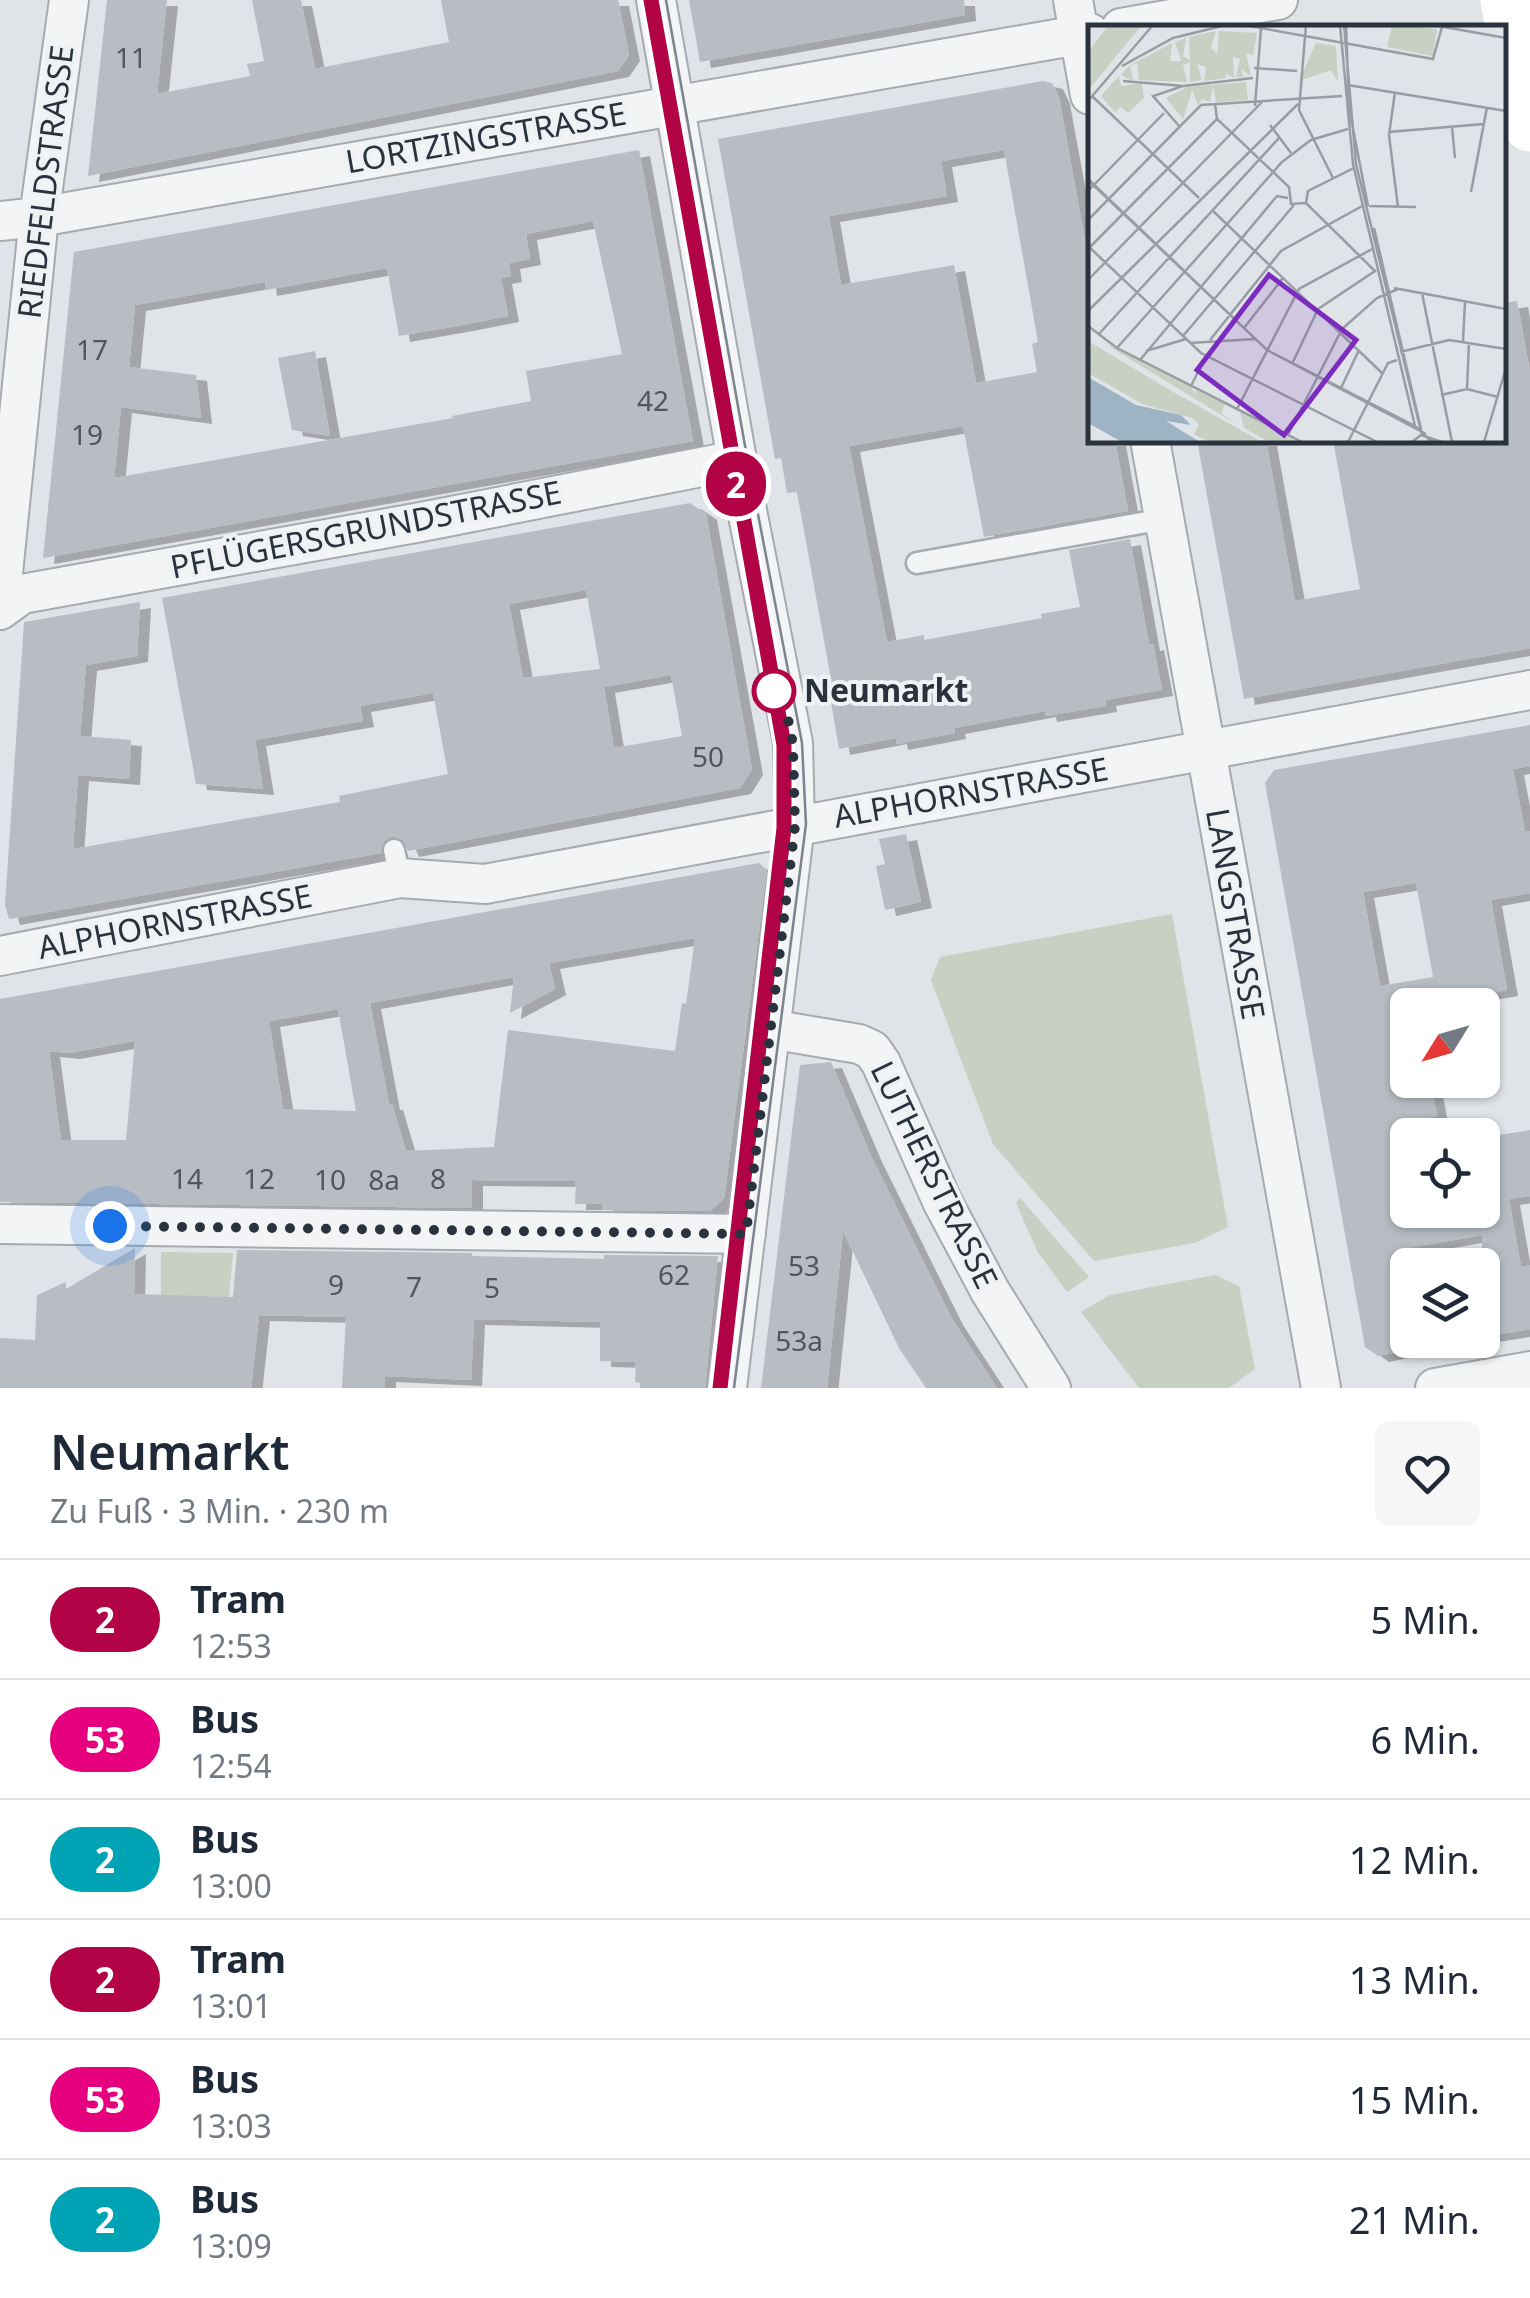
<!DOCTYPE html>
<html lang="de">
<head>
<meta charset="utf-8">
<style>
	body { margin:0; font-family:"Noto Sans",sans-serif; background:#f6f6f7; color:#1f2937; height:100vh; display:flex; flex-direction:column; font-size:38px; white-space:nowrap }
	* { box-sizing:border-box; margin:0 }
	p { font-size:32px; color:#747a83 }
	.icon { flex:none; width:55px; height:55px; fill:none; stroke:currentColor; stroke-width:2; stroke-linecap:round; stroke-linejoin:round }
	.map { position:relative; height:1388px; overflow:hidden }
	.panel { display:flex; flex-direction:column; background:#fff; flex:1 }
	.panel>* { flex:none }
	.badge { padding:0 20px; border-radius:32px; font-size:35px; line-height:65px }
	.needle { width:65px; rotate:233deg }
	.fabs { position:absolute; left:1390px; top:988px; display:grid; gap:20px }
	.fabs a { display:grid; place-items:center; width:110px; height:110px; border-radius:15px; background:#fff; box-shadow:0 2px 8px #0004; font-size:50px }
	.you { position:absolute; width:50px; height:50px; margin:-25px; border:8px solid #fff; border-radius:50%; background:#1a73e8; box-shadow:0 0 0 15px #1a73e833 }
	.map>.badge { position:absolute; translate:-50% -50%; box-shadow:0 0 0 5px #fff }
	.round { display:grid; place-items:center; flex:none; width:105px; height:105px; border-radius:15px; background:#f6f6f7 }
	.head { display:flex; align-items:center; justify-content:space-between; height:170px; padding:0 50px }
	h1 { font-size:48px; font-weight:600; line-height:75px }
	ul { padding:0; list-style:none }
	li { display:flex; align-items:center; gap:30px; height:120px; padding:0 50px; border-top:2px solid #e0e1e3 }
	li div { flex:1 }
	li b { display:block; font-size:38px }
	li em { font-style:normal }
	li .badge { min-width:110px; font-weight:700; text-align:center }
	.map>svg:first-child { display:block }
	.green { fill:#c7d0c2 }
	.building { fill:#b8bdc4; fill-rule:evenodd; filter:url(#shadow) }
	.lines { fill:none; stroke-linecap:round; stroke-linejoin:round }
	.lane-casing { stroke:#a6abb1; stroke-width:25 }
	.street-casing { stroke:#a6abb1; stroke-width:42 }
	.lane { stroke:#f2f4f6; stroke-width:20 }
	.street { stroke:#f2f4f6; stroke-width:38 }
	.secondary { stroke:#fff; stroke-width:55 }
	.tram { stroke:#7b848f; stroke-width:2.5 }
	.line-casing { stroke:#fff; stroke-width:22 }
	.line { stroke:#b10346; stroke-width:15 }
	.walk { stroke:#2a333d; stroke-width:10; stroke-dasharray:0 18 }
	.stop-dot { fill:#fff; stroke:#b10346; stroke-width:5 }
	.labels { text-anchor:middle; stroke-width:8; stroke-linejoin:round; paint-order:stroke }
	.number-label { font-size:28px; fill:#4e565f }
	.street-label { font-size:32px; fill:#2a333d; stroke:#eff2f5 }
	.stop-label { font-size:32px; font-weight:bold; fill:#2a333d; stroke:#eff2f5; text-anchor:start }
	.inset-road { fill:none; stroke:#979da3; stroke-width:2.5 }
	.view { fill:#7b2cbf; fill-opacity:0.15; stroke:#7b2cbf; stroke-width:5 }
	.inset-edge { fill:none; stroke:#2a333d; stroke-width:5 }
</style>
</head>
<body>
<div class="map">
<svg width="1530" height="1388" viewBox="0 0 1530 1388">
	<defs>
		<filter id="shadow"><feDropShadow dx="11" dy="6" stdDeviation="0" flood-color="#0004"/></filter>
	</defs>
	<rect width="100%" height="100%" fill="#e0e3e7"/>
	<path class="green" d="M1172 914 1228 1227 1194 1243 1094 1261 993 1144 931 980 940 957Z
		M1020 1198 1089 1277 1067 1292 1037 1251 1016 1203Z
		M161 1252 233 1253 229 1297 161 1296Z
		M1215 1275 1239 1286 1255 1369 1229 1388H1139L1081 1312 1110 1295Z"/>
	<path class="building" d="M107 0H167L157 94 250 76 247 64 264 61 252 0H301L315 69 449 42 441 0H618L629 55 618 71 88 176Z
		M689 0H964L965 15 700 62Z
		M1043 81 1052 83 1059 98 1090 268V440H1115L1128 511 984 537 963 426 849 446 887 642 924 635V640L1042 618 1041 614 1080 607 1069 550 1130 539 1149 645 1153 644 1162 690 1105 700 1106 706 1046 716 1045 711 954 728 955 733 897 744 896 738 839 749 831 702 835 701 797 492 787 493 781 458 775 459 718 139ZM1004 150 1038 342 1032 344 1037 372 976 383 954 265 841 285 829 216 947 196 941 161Z
		M639 150 693 441 43 558 74 252ZM593 221 622 354 526 371 531 401 452 416 453 418 114 478 121 407 201 418 196 375 129 367 135 305 265 282 266 290 387 268 399 336 462 325 508 316 501 278 511 276 509 263 530 259 526 234Z
		M1517 301 1530 372V648L1244 699 1197 440H1266L1295 601 1360 589 1333 440H1502V303Z
		M315 351 330 436 292 430 278 358Z
		M690 503 706 514 752 769 740 788 408 851 403 840 392 836 384 841 381 853 9 919 5 905 24 622 140 602 137 656 86 665 80 736 131 740 129 779 78 775 73 849 340 802 339 796 448 774 433 693 360 706 363 721 255 740 263 789 196 784 162 598ZM586 590 600 669 523 678 509 604ZM671 675 682 736 614 748 604 687Z
		M1530 725V766L1513 769 1525 832 1530 831V893L1491 900 1507 990 1473 996 1474 1005H1408V1080H1430L1437 1116 1393 1124 1404 1189H1408V1210H1482V1134L1498 1132 1499 1135 1530 1130V1196L1509 1199 1521 1267 1530 1265V1329L1482 1337V1235L1408 1248 1411 1265H1408V1350L1378 1356 1365 1347 1265 783 1274 770ZM1416 883 1433 977 1380 986 1363 892Z
		M906 834 921 902 885 910 876 866 885 864 879 839Z
		M759 863 767 870 724 1198 710 1211 602 1210V1204H575L576 1181 472 1180V1208L0 1202V999ZM695 938 686 1004 682 1003 675 1051 508 1030 494 1147 406 1151 392 1104H389L370 1003 514 977 510 1013 555 989 549 963ZM338 1009 356 1111 283 1109 269 1021ZM135 1041 126 1140H61L49 1051 69 1053Z
		M831 1062 871 1156 952 1319 997 1388H926L899 1348 843 1231 827 1388H761L800 1065Z
		M135 1248 134 1294 233 1297 237 1250 472 1253V1256L604 1259V1255L718 1256 705 1388H640V1383L635 1382 636 1362 600 1361V1322L474 1319 471 1380 385 1376V1388H342L346 1317 259 1315 251 1388H0V1338L35 1340 37 1295 66 1282V1289Z"/>
	<g class="lines">
		<g class="lane-casing">
			<path id="lane" d="M917 563 1164 519
				M394 850 400 878"/>
		</g>
		<g class="street-casing">
			<path id="street" d="M656 0 737 460 793 743 795 825 727 1388
				M1073 0 1090 95
				M1121 28 1278 0
				M0 221 39 217 1090 33
				M1150 440 1321 1388
				M0 603 39 217 69 0
				M0 610 22 594 421 522 737 460
				M0 956 400 878 485 884 1530 690
				M770 1029 859 1044 872 1050 881 1063 942 1201 990 1291 1051 1388
				M0 1224 746 1234
				M1435 1388 1530 1371"/>
		</g>
		<use href="#lane" class="lane"/>
		<use href="#street" class="street"/>
		<path class="secondary" d="M1508 0 1530 124"/>
		<path class="tram" d="M666 0 747 457 802 743 806 824 734 1388
			M653 10 784 745 785 828 741 1211"/>
	</g>
	<g class="lines">
		<g class="line-casing">
			<path id="line" d="M651 0 784 745V828L720 1388"/>
		</g>
		<use href="#line" class="line"/>
		<path class="walk" d="M110 1226 746 1234 795 826 793 744 779 673 774 691"/>
	</g>
	<circle class="stop-dot" cx="774" cy="691" r="20"/>
	<g class="labels">
		<g class="number-label">
			<text x="131" y="68">11</text>
			<text x="92" y="360">17</text>
			<text x="653" y="411">42</text>
			<text x="87" y="445">19</text>
			<text x="708" y="767">50</text>
			<text x="187" y="1189">14</text>
			<text x="259" y="1189">12</text>
			<text x="438" y="1189">8</text>
			<text x="330" y="1190">10</text>
			<text x="384" y="1190">8a</text>
			<text x="804" y="1276">53</text>
			<text x="674" y="1285">62</text>
			<text x="336" y="1295">9</text>
			<text x="414" y="1297">7</text>
			<text x="492" y="1298">5</text>
			<text x="799" y="1351">53a</text>
		</g>
		<g class="street-label">
			<text transform="translate(486 138) rotate(-10)" y="11">LORTZINGSTRASSE</text>
			<text transform="translate(46 182) rotate(-83)" y="11">RIEDFELDSTRASSE</text>
			<text transform="translate(366 530) rotate(-11)" y="11">PFLÜGERSGRUNDSTRASSE</text>
			<text transform="translate(971 793) rotate(-10)" y="11">ALPHORNSTRASSE</text>
			<text transform="translate(1235 914) rotate(80)" y="11">LANGSTRASSE</text>
			<text transform="translate(175 922) rotate(-11)" y="11">ALPHORNSTRASSE</text>
			<text transform="translate(934 1175) rotate(64)" y="11">LUTHERSTRASSE</text>
		</g>
		<g class="stop-label">
			<text x="804" y="702">Neumarkt</text>
		</g>
	</g>
	<g transform="translate(1088 25)">
		<rect width="418" height="418" fill="#e0e3e7"/>
		<path d="M21 0H54L2 63 0 27ZM304 0 349 4 345 31 299 22ZM128 6 123 23 129 29 131 6 169 8 165 30 158 28 163 51 153 44 155 52H148L152 34 145 32 146 53 137 48 138 53 116 56 118 42 109 39 114 55 102 57V37L95 40 99 57 51 55 49 38 42 41 45 56 33 50 41 41 84 18 82 36H93L87 17 98 13 95 31 102 35 101 12ZM228 18 248 21 250 57 243 45 211 56ZM31 51 33 61 54 58 56 73 40 88 33 82 27 87 13 71ZM158 57 160 75 128 77 125 60 122 77 114 74 110 80 104 65 95 94 78 73 99 62ZM0 316 80 364 174 417H121L106 409 111 399 104 393 54 379 0 348ZM14 317 102 359 107 370 108 365 137 379 133 388 150 400ZM152 387 210 417H181L156 403Z" fill="#c7d0c2"/>
		<path d="M0 352 48 380 93 390 103 400 78 396 112 417H34L0 398Z" fill="#9eb4c4"/>
		<path class="inset-road" d="M156 0 345 34 354 2M218 0 211 85 245 153M252 0 265 139 327 401M256 0 268 139 333 406M258 0 261 83 280 181M345 0 418 13M34 41 85 13 138 0M166 43 209 46M35 56 95 61M260 60 418 86M307 67 301 110 310 182M4 71 111 173M0 76 65 0M127 79 129 94 201 162 203 179 218 178 287 246 230 284 204 339M167 81 173 3M182 100 203 128M92 102 65 71 95 61 165 53M364 102 367 133M301 107 395 99M0 154 179 325 327 401 344 417M0 155 179 325 338 409M0 166 76 88M383 167 399 82M218 178 220 166 266 143M281 181 328 182M124 185 294 348M0 195 113 80 254 71M286 203 333 404M0 221 113 328 289 417M0 224 129 94M0 255 174 77M306 263 418 284M334 268 364 417M0 286 210 79M0 301 29 323 214 417M156 303 195 253M10 310 191 113M95 311 206 180M122 315 193 226 276 180M375 316 377 277M102 318 167 314M29 323 194 137 223 115 260 104M58 326 98 314M312 327 361 315 418 324M52 335 189 171 200 173M103 361 118 331M253 363 271 325M379 364 381 317M353 370 379 364 410 372M149 384 211 264 286 223M200 410 254 304 289 273 310 264M260 417 300 338 309 335M324 417 333 410 354 417M396 417 418 343"/>
		<path class="view" d="M181 250 268 315 196 410 109 345Z"/>
		<rect width="418" height="418" class="inset-edge"/>
	</g>
</svg>
<div class="fabs">
<a><svg class="needle" viewBox="-14 -14 28 28"><path d="M0-13l5 13h-10z" fill="#e53935"/><path d="M0 13l5-13h-10z" fill="#747a83"/></svg></a>
<a><svg class="icon" aria-label="locate" viewBox="0 0 24 24"><circle cx="12" cy="12" r="6"/><path d="M12 2v4M12 18v4M2 12h4M18 12h4"/></svg></a>
<a><svg class="icon" aria-label="layers" viewBox="0 0 24 24"><path d="M12 4l9 5-9 5-9-5zM3 14l9 5 9-5"/></svg></a>
</div>
<div class="you" style="left:110px;top:1226px"></div>
<b class="badge" style="left:736px;top:484px;background:#b10346;color:#fff">2</b>
</div>
<section class="panel">
<div class="head"><div><h1>Neumarkt</h1><p>Zu Fuß · 3 Min. · 230 m</p></div><a class="round"><svg class="icon" aria-label="heart" viewBox="0 0 24 24"><path d="M12 20l-8-8c-3-5 5-10 8-4 3-6 11-1 8 4z"/></svg></a></div>
<ul>
<li><span class="badge" style="background:#b10346;color:#fff">2</span><div><b>Tram</b><p>12:53</p></div><em>5 Min.</em></li>
<li><span class="badge" style="background:#e6007e;color:#fff">53</span><div><b>Bus</b><p>12:54</p></div><em>6 Min.</em></li>
<li><span class="badge" style="background:#00a3b4;color:#fff">2</span><div><b>Bus</b><p>13:00</p></div><em>12 Min.</em></li>
<li><span class="badge" style="background:#b10346;color:#fff">2</span><div><b>Tram</b><p>13:01</p></div><em>13 Min.</em></li>
<li><span class="badge" style="background:#e6007e;color:#fff">53</span><div><b>Bus</b><p>13:03</p></div><em>15 Min.</em></li>
<li><span class="badge" style="background:#00a3b4;color:#fff">2</span><div><b>Bus</b><p>13:09</p></div><em>21 Min.</em></li>
</ul>
</section>
</body>
</html>
